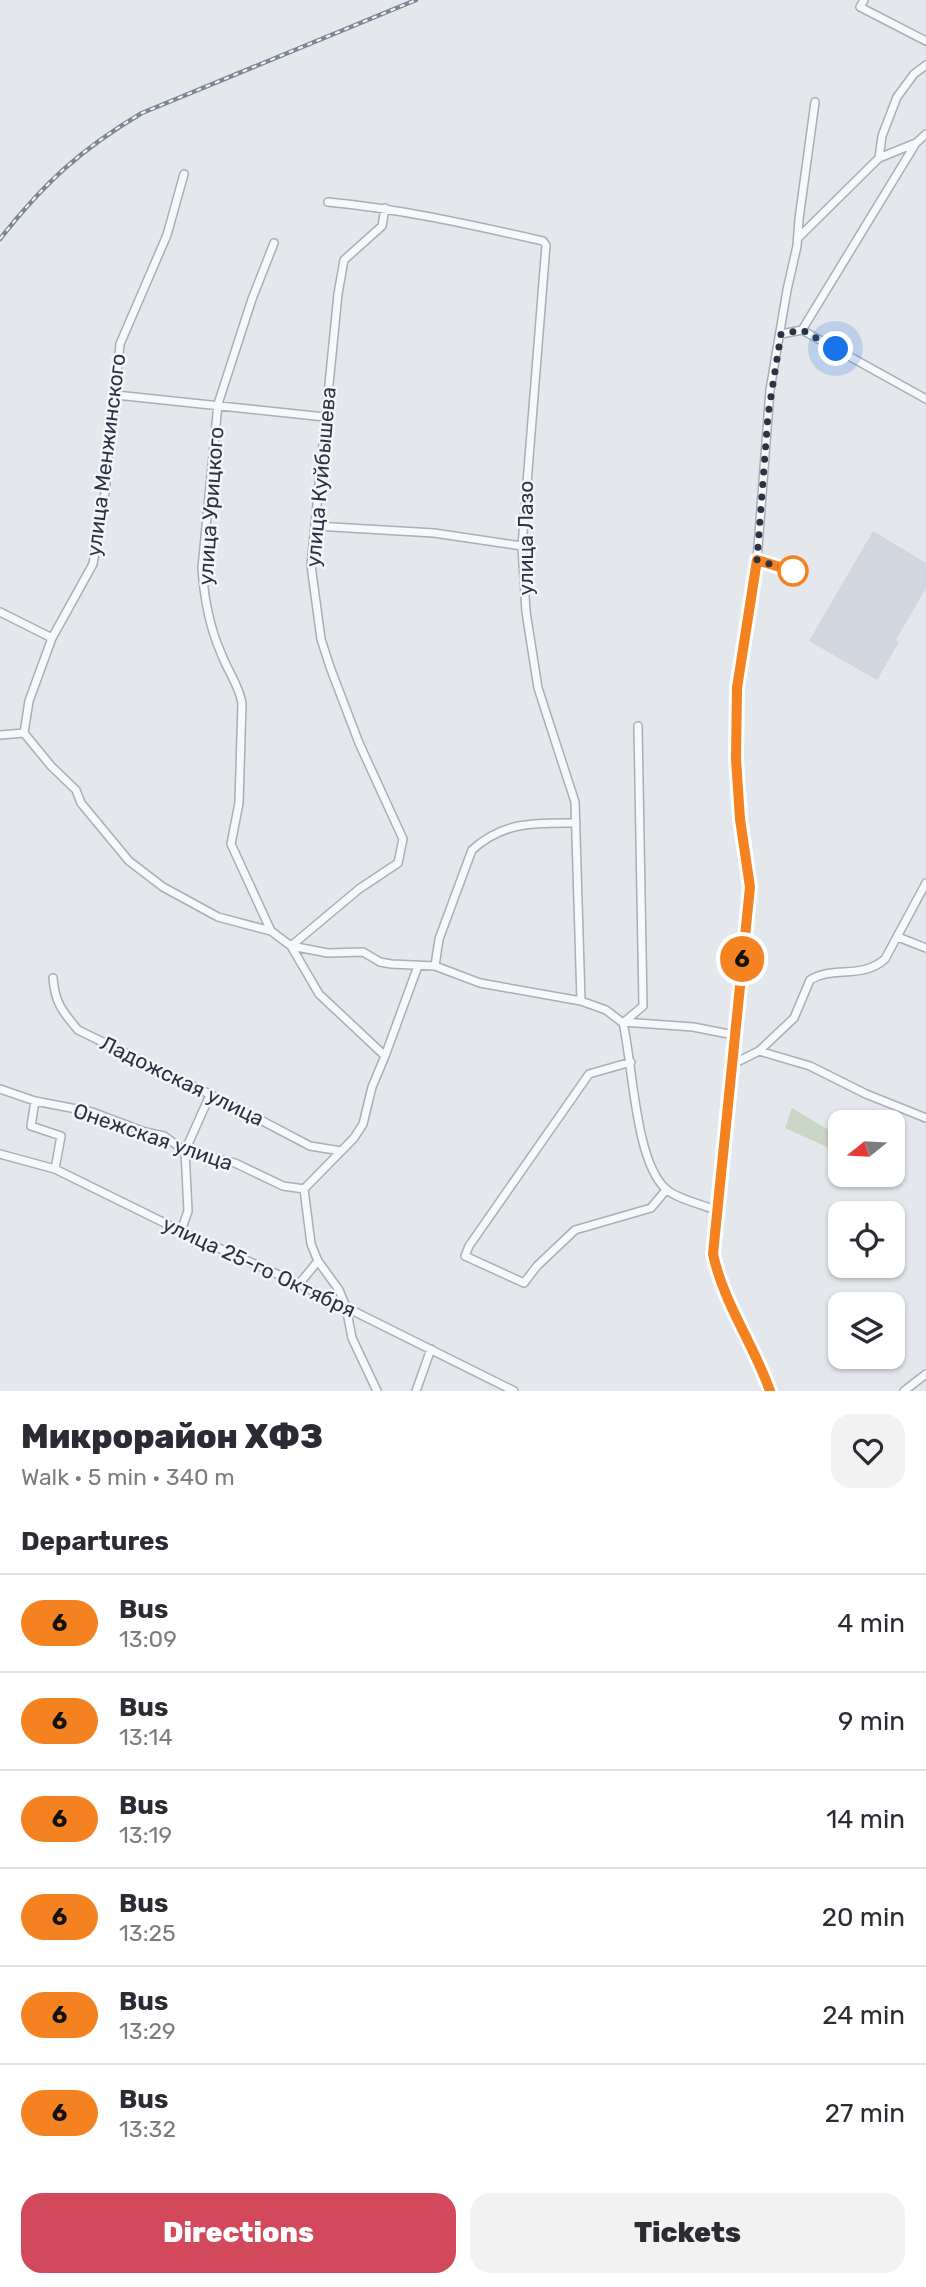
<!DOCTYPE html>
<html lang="en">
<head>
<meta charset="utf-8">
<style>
	body { margin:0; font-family:Rubik,sans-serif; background:#f2f2f3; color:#2b2b33; height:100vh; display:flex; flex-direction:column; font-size:26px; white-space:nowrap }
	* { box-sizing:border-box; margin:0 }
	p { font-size:23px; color:#7c7c81 }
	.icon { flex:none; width:38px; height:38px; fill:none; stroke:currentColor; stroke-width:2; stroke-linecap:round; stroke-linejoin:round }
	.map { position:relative; height:1391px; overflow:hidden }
	.panel { display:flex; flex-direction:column; background:#fff; flex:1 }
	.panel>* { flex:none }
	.badge { padding:0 14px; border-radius:23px; font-size:24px; line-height:46px }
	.needle { width:46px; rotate:252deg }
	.tools { position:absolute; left:828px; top:1110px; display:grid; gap:14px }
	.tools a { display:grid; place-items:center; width:77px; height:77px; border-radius:14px; background:#fff; box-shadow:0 2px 5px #0004; font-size:35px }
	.you { position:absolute; width:35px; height:35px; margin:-18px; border:5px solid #fff; border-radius:50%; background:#1a73e8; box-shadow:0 0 0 10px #1a73e833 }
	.map>.badge { position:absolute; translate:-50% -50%; box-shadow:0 0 0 4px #fff }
	h2 { padding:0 21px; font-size:26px; line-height:63px }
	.round { display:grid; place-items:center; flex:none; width:74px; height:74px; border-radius:21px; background:#f2f2f3 }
	.overview { display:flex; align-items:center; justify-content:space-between; height:119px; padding:0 21px }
	h1 { font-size:33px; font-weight:800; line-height:52px }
	.primary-button { display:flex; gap:14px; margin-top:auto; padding:14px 21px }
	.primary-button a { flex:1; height:80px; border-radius:21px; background:#d1495b; color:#fff; font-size:28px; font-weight:800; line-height:80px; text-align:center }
	.primary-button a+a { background:#f2f2f3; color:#2b2b33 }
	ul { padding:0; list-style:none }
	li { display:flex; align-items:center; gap:21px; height:98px; padding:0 21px; border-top:2px solid #e1e1e2 }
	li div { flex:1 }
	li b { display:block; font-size:26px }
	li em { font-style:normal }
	li .badge { min-width:77px; font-weight:700; text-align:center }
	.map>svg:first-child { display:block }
	.built { fill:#d2d6de }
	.green { fill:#c9d6c5 }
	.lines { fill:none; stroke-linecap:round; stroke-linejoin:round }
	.minor-casing { stroke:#a9aeb7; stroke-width:10 }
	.minor { stroke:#f7f8fa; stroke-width:7 }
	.rail-casing { stroke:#7d8696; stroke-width:4.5 }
	.rail { stroke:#f4f6f9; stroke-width:2; stroke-dasharray:5; stroke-linecap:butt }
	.line-casing { stroke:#fff; stroke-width:16 }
	.line { stroke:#f58220; stroke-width:10 }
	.walk { stroke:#2b3445; stroke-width:7; stroke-dasharray:0 12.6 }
	.stop-dot { fill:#fff; stroke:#f58220; stroke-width:3.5 }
	.labels { text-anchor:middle; stroke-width:5; stroke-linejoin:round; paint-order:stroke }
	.street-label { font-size:21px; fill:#2b3445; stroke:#f4f6f9 }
</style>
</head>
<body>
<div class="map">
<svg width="926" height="1391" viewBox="0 0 926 1391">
	<rect width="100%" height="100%" fill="#e4e7ec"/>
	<path class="built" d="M873 531 926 563V588L896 640 899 642 877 680 809 641Z"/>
	<path class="green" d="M792 1108 840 1137V1153L785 1128Z"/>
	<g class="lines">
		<g class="minor-casing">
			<path id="minor" d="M864 0 860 7 926 41
				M879 158 916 143
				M184 174 167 235 120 344 105 492 93 564 52 638 29 701 24 733 51 766 76 790 81 803 129 861 163 887 218 917 271 931 291 946 319 994 385 1056
				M328 202C402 209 472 225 543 241L546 245 522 546 526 612 538 688 575 802 581 1001
				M799 237 879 158 882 136 897 97 914 74 926 65
				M802 330 926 399
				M781 334 802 330 916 143 926 134
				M116 395 325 417
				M315 526 434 533 522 546
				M0 612 52 638
				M0 735 24 733
				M271 931 231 844 239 803 242 703C239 685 227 670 221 653 209 626 204 597 202 568L218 404 252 299 274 243
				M898 937 926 948
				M291 946 359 889 398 863 403 839 359 743 330 667 321 639 311 565 338 294 344 260 382 226 385 208
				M291 946 328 953 363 952 380 962 391 964 435 966 480 983 581 1001 606 1010 623 1023C633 1065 635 1162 666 1189 675 1198 703 1205 716 1210
				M435 966 439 939 472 850C504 821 535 823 576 823
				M53 978C55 1003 62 1011 78 1030L232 1105 310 1146 341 1151
				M623 1022 693 1027 734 1035
				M623 1023 643 1006 638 726
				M759 1051 810 1066 866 1094 926 1118
				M631 1062 589 1074 469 1246 465 1256 524 1283 537 1266 575 1230 651 1208 666 1190
				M731 1065 759 1051 794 1018 810 980C834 965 861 980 885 959L926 883
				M0 1089 35 1101 92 1112 145 1132 164 1136 185 1151 235 1163 283 1186 304 1189
				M35 1101 31 1126 61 1136 55 1169
				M0 1154 55 1169 181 1231 299 1284 514 1391
				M181 1231 188 1211 185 1151 210 1095
				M299 1284 318 1261
				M377 1391 352 1338 346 1307 339 1290 318 1261 311 1244 304 1189 354 1138 363 1124 372 1087 385 1056 418 966
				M416 1391 431 1349
				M770 1391C754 1345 723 1302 713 1254L750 887 740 819 736 759 737 688 757 560 770 390 787 290 797 246 799 219 815 102
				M904 1391 926 1374"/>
		</g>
		<use href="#minor" class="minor"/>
		<g class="rail-casing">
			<path id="rail" d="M0 239C44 183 81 149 142 113L416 0"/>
		</g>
		<use href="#rail" class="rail"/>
	</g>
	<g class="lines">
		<g class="line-casing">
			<path id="line" d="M770 1391C754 1345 723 1302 713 1254L750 887 740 819 736 759 737 688 757 560 799 573"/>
		</g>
		<use href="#line" class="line"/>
		<path class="walk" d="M793 571 757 560 768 415 781 334 802 330 836 349"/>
	</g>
	<circle class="stop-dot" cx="793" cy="571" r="14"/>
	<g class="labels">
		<g class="street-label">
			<text transform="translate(106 455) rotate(-83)" y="7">улица Менжинского</text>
			<text transform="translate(321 477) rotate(-85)" y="7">улица Куйбышева</text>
			<text transform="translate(211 506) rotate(-86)" y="7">улица Урицкого</text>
			<text transform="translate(526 538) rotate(-90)" y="7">улица Лазо</text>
			<text transform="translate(182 1081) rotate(26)" y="7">Ладожская улица</text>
			<text transform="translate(153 1137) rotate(19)" y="7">Онежская улица</text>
			<text transform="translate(259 1267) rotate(25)" y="7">улица 25-го Октября</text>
		</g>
	</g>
</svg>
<div class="tools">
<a><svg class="needle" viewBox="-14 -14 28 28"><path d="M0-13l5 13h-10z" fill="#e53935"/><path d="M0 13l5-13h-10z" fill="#7c7c81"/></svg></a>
<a><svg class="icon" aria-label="locate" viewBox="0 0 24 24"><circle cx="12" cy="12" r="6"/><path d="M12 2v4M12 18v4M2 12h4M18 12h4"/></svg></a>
<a><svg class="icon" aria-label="layers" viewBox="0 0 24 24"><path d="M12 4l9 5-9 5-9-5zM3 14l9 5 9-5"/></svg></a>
</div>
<div class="you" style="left:836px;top:349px"></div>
<b class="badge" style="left:742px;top:959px;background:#f58220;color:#111">6</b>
</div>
<section class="panel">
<div class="overview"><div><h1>Микрорайон ХФЗ</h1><p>Walk · 5 min · 340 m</p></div><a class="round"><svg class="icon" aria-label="heart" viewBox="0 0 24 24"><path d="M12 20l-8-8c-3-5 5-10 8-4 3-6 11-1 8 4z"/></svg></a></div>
<h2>Departures</h2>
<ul>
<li><span class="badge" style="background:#f58220;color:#111">6</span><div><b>Bus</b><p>13:09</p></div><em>4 min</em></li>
<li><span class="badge" style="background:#f58220;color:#111">6</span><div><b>Bus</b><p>13:14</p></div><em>9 min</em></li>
<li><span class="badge" style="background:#f58220;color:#111">6</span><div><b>Bus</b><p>13:19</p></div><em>14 min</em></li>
<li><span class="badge" style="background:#f58220;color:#111">6</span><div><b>Bus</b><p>13:25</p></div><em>20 min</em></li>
<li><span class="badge" style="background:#f58220;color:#111">6</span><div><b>Bus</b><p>13:29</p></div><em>24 min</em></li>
<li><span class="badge" style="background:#f58220;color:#111">6</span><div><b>Bus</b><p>13:32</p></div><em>27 min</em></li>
</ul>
<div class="primary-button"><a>Directions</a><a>Tickets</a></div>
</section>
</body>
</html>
